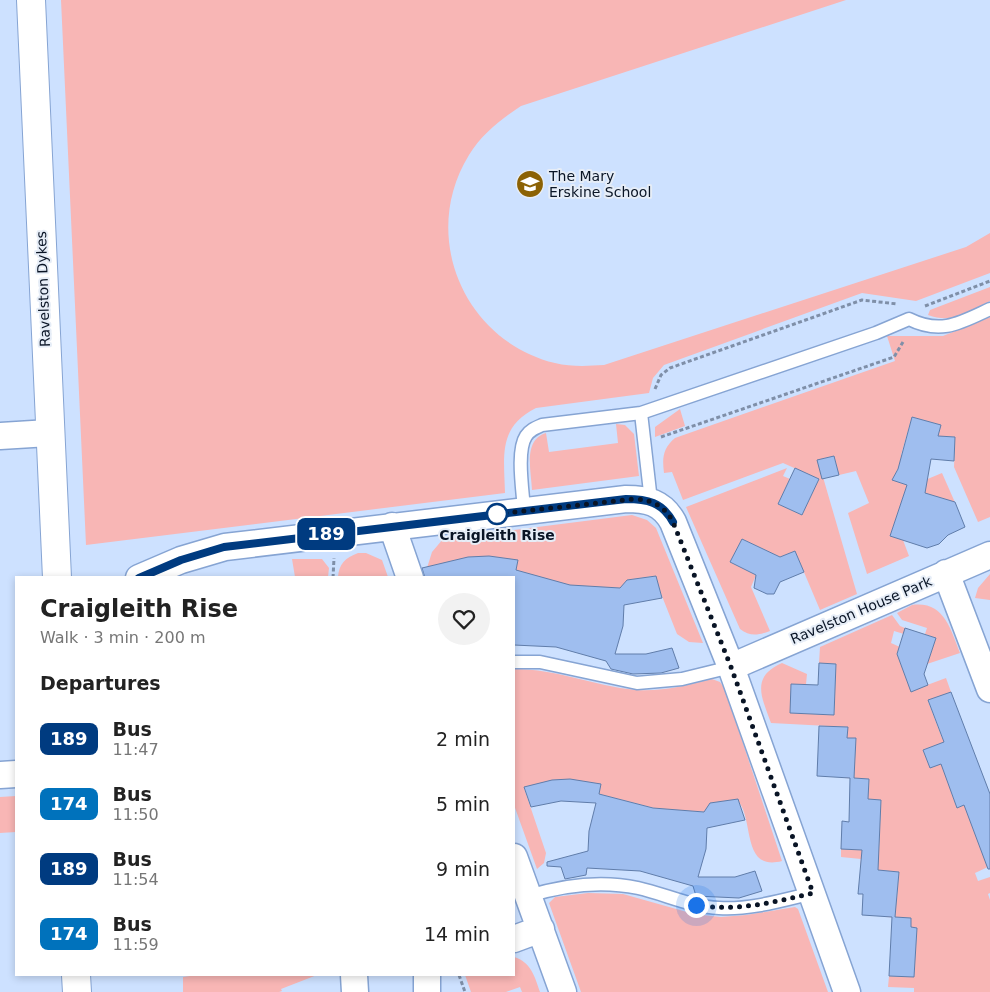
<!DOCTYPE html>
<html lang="en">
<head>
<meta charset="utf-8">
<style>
	body { margin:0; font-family:"DejaVu Sans",sans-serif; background:#f2f2f2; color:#222; height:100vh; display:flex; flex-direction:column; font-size:19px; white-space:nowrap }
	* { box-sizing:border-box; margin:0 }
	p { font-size:16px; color:#767676 }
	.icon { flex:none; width:28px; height:28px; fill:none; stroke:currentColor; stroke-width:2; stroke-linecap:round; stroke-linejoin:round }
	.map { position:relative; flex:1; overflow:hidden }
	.details { position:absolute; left:15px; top:576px; width:500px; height:400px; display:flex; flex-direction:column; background:#fff; border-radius:0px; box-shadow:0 2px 8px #0003 }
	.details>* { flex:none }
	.badge { padding:0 10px; border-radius:8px; font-size:18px; line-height:32px }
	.you { position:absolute; width:25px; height:25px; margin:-12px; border:4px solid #fff; border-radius:50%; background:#1a73e8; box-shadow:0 0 0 8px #1a73e833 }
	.map>.badge { position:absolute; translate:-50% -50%; box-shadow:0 0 0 2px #fff }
	h2 { padding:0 25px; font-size:19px; line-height:45px }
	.round { display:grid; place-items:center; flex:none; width:52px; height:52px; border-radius:26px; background:#f2f2f2 }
	.headline { display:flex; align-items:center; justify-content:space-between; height:85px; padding:0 25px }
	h1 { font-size:24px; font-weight:700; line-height:38px }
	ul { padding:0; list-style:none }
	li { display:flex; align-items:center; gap:15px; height:65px; padding:0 25px }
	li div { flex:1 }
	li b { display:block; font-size:19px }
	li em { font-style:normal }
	li .badge { min-width:55px; font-weight:700; text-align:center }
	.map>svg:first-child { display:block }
	.green { fill:#f8b6b5 }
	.building { fill:#9fbeef; stroke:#607daa }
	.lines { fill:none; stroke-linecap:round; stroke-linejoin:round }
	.service-casing { stroke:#86a4d3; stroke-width:15 }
	.minor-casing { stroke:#86a4d3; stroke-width:29 }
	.tertiary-casing { stroke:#86a4d3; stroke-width:30 }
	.path { stroke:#7f8fa8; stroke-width:3; stroke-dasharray:4 2.5; stroke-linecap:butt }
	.service { stroke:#fff; stroke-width:12 }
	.minor { stroke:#fff; stroke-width:26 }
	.tertiary { stroke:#fff; stroke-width:28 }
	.line-casing { stroke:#fff; stroke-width:11 }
	.line { stroke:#003b80; stroke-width:8 }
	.walk { stroke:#091425; stroke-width:5; stroke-dasharray:0 9 }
	.stop-dot { fill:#fff; stroke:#003b80; stroke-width:2.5 }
	.labels { text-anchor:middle; stroke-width:4; stroke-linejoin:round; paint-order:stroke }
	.poi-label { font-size:14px; fill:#091425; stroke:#e6edf7; text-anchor:start }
	.street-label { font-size:14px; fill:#091425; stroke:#e6edf7 }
	.stop-label { font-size:14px; font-weight:bold; fill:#091425; stroke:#e6edf7 }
</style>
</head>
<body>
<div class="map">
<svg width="990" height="992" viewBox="0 0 990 992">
	<rect width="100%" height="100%" fill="#cde1ff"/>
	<path class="green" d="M61 0H846L521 106C500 120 482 134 469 155 419 236 464 341 555 363 571 367 588 366 604 365L966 247 990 233V273L916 301 862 293 664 365 653 378 649 393 536 408C498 427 504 455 505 493L86 545Z
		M990 287V301C968 312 953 324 928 315L930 310Z
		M990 317V517L978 522 954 467 955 437 943 436 942 442 936 441 941 425 912 417 901 455 911 464 897 470 895 475 898 482 903 484 919 477 918 483 942 473 957 507 947 500 921 492 890 536 903 540 909 556 867 574 848 513 869 503 856 471 839 475 834 456 818 460 857 594 820 610 795 551 780 557 742 539 730 562 756 575 751 587 770 631C759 635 750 637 740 629L686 507 787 468 783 476 790 479 778 504 802 515 819 479 783 463 683 500 672 472 664 473C662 458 663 448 675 438L895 361 887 336H943Z
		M680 409 685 426 655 437V427Z
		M616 424 625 425 634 434 639 476 532 490C531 470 523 440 546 433L549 452 618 443Z
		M632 515 647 520 656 528 703 643 689 642 677 634 654 576 627 580 625 589 574 587 564 584 427 568 432 552 443 539Z
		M358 553H366L382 560 388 577H338C339 564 345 558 358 553Z
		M292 559H322L329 568 328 577H295Z
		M990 574V600L975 598 978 588Z
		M912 605C944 601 950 628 960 653L927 664 911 691 946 678 951 692 928 701 942 738H955L923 750 930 768 962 756 961 788 951 792 957 808 990 795V866L975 873 978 881 990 877V893L988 894 990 900V992H914V988L888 987 889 976 914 977 917 928 911 927V918L886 917 888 897 897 898 899 872 860 868 861 859 841 857V849L879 850 881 800 861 799 869 791V779L845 778 856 738H847V727L771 723C762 698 750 677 782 663L807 674 806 684H791L790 713 834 715 836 664 819 663 820 647 892 615 900 626 905 628 904 634 894 631 891 643 900 647 897 654 914 660 935 638 925 634 927 628 902 620 897 613Z
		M514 669C558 669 593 686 636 690 661 692 688 685 712 679L720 682 725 689 782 861C740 872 755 817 737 800L710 803 708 812 658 809 599 794 531 786 524 788 546 853 544 863 537 869 514 805Z
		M16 796V832L0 833V797Z
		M588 893 623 894 694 914 721 917 746 915 795 907 798 909 828 992H581L549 903 555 897Z
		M514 957C531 962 535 977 540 992H522L520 987 506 992H471L465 975H514Z
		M197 975H317L281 989 282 991 279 992H183V977Z"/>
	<path class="building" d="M912 417 941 425 938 436 955 437 954 461 931 459 925 493 955 502 965 527 948 535 939 544 927 548 890 536 907 485 892 480 898 469Z
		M834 456 839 475 822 479 817 460Z
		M795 468 819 479 802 515 778 504Z
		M742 539 780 557 795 551 804 572 780 582 774 594H767L754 588 756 575 730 562Z
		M489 556 518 560 516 570 570 585 620 588 627 580 656 576 662 598 624 605 623 626 615 654H646L672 648 679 668 661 673 633 674 611 669 606 661 556 647 514 645V578H425L422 568 468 557Z
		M905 628 936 638 924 674 928 685 911 692 897 654Z
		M819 663 836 664 834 715 790 713 791 684 818 685Z
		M951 692 990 794V869H988L964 805 957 808 941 764 930 768 923 750 944 742 928 700Z
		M819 726 848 727 847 738H856L854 778 869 779 868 799 881 800 878 870 899 872 895 917 911 918V927L917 928 914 977 889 976 892 917 862 915 863 894H858L862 850 841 849 842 821 849 822 850 778 817 776Z
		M570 779 601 784 599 794 653 808 704 812 710 803 738 799 745 820 707 828 706 849 698 877H735L755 871 762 891 739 898 696 896 693 886 640 871 587 868 586 875 565 879 561 867 547 866V862L588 851 589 831 596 803 561 801 531 807 524 787 552 780Z"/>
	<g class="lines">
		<g class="service-casing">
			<path id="service" d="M641 413 651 501
				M524 510C523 492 516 451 526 436 530 430 535 428 542 425L641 413 876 333 909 319C941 335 960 323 990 309
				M514 662H540L637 683 682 679 731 667
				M528 896C564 885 601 880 638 888 665 894 691 907 719 908 750 910 783 900 813 893"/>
		</g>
		<g class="minor-casing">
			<path id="minor" d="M0 436 49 433
				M392 526 410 578
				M946 573 990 689
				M139 578 181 560 225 547 626 499C647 499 662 502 673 522L731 667 847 992
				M731 667 990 555
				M0 775 16 774
				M514 857 563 992
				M514 939 541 929
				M354 975 355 992
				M427 992V975"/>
		</g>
		<g class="tertiary-casing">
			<path id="tertiary" d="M31 0 57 578
				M76 975 77 992"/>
		</g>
		<path class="path" d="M925 306 990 281
			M655 389 661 375 670 368 862 300 897 304
			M661 437 894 357 903 342
			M333 578 334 558
			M459 975 465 992"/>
		<use href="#service" class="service"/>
		<use href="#minor" class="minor"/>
		<use href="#tertiary" class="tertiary"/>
	</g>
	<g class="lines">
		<g class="line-casing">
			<path id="line" d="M139 578 181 560 224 547 626 499C647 499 662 502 673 522"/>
		</g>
		<use href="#line" class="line"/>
		<path class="walk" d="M497 514 634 499C652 500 664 505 673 522L731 667 813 893C774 902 736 912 696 905"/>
	</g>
	<defs>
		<g id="school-disc" transform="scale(1.4375)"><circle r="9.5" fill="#8c6204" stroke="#e6edf7"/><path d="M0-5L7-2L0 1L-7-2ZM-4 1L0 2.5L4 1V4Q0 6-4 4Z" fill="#fff"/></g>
	</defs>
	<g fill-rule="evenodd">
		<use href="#school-disc" x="530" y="184"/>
	</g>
	<circle class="stop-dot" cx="497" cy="514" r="10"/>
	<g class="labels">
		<g class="poi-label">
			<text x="549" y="181">The Mary<tspan x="549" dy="16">Erskine School</tspan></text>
		</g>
		<g class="street-label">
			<text transform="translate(43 289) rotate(-92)" y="5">Ravelston Dykes</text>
			<text transform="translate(861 610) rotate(-23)" y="5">Ravelston House Park</text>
		</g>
		<g class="stop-label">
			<text x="497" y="540">Craigleith Rise</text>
		</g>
	</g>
</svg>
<div class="you" style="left:696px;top:905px"></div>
<b class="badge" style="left:326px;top:534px;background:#003b80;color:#fff">189</b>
<section class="details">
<div class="headline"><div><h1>Craigleith Rise</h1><p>Walk · 3 min · 200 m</p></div><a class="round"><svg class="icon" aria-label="heart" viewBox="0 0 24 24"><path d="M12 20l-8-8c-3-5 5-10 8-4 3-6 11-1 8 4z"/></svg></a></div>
<h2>Departures</h2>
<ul>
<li><span class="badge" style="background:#003b80;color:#fff">189</span><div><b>Bus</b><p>11:47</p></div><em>2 min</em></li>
<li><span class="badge" style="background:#0072bc;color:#fff">174</span><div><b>Bus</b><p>11:50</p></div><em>5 min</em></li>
<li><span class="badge" style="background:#003b80;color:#fff">189</span><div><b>Bus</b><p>11:54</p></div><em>9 min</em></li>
<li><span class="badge" style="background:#0072bc;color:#fff">174</span><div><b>Bus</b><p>11:59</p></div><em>14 min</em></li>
</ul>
</section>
</div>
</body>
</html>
